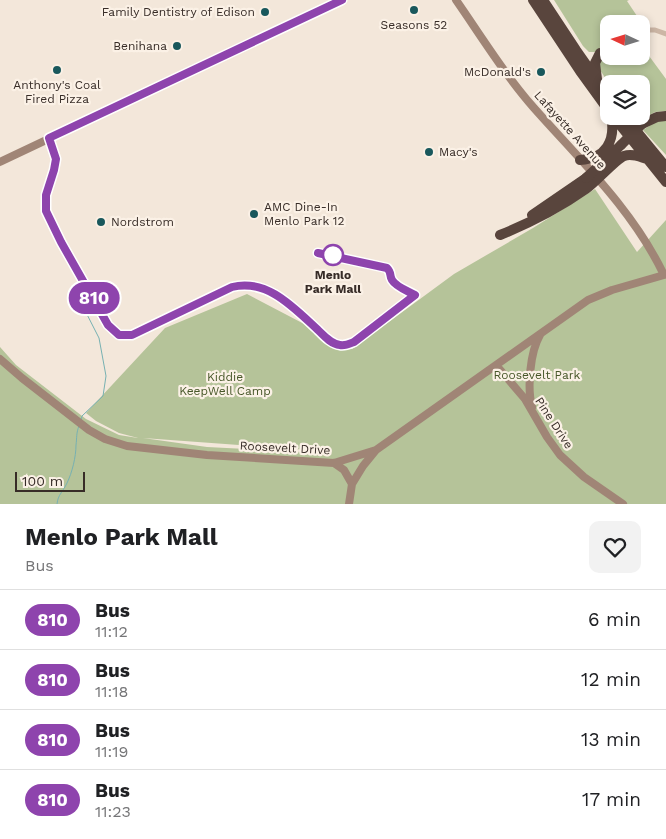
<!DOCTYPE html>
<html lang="en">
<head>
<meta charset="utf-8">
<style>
	body { margin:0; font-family:"Work Sans",sans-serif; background:#f2f2f2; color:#202124; height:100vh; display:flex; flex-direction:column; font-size:19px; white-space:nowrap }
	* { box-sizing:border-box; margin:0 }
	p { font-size:16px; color:#757577 }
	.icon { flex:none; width:28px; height:28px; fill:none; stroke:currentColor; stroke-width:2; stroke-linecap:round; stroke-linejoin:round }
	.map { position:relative; height:504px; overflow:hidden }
	.details { display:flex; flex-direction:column; background:#fff; flex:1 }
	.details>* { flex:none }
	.badge { padding:0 10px; border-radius:16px; font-size:18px; line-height:32px }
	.needle { width:32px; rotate:274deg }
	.fabs { position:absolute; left:600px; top:15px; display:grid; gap:10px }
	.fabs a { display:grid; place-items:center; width:50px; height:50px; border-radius:10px; background:#fff; box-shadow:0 2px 8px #0003; font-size:25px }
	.scale { position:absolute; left:15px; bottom:12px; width:70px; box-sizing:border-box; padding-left:5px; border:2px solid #372c27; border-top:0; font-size:14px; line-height:18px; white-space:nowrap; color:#372c27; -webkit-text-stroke:4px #fbf1e6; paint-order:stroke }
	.map>.badge { position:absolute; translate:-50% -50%; box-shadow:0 0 0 2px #fff }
	.round { display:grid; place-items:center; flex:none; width:52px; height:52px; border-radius:10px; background:#f2f2f2 }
	.overview { display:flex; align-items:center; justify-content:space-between; height:85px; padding:0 25px }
	h1 { font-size:24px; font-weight:700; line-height:38px }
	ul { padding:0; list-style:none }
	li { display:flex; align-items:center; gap:15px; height:60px; padding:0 25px; border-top:1px solid #e0e0e0 }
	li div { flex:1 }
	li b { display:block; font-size:19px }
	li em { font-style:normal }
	li .badge { min-width:55px; font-weight:700; text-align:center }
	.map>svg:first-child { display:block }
	.green { fill:#b5c399; fill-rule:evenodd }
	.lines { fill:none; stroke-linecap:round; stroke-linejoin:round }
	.stream { stroke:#77b1b2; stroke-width:1 }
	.street { stroke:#ccb6a5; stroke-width:5 }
	.secondary { stroke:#a08576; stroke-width:8 }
	.highway { stroke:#59453d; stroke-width:10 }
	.highway-bridge { stroke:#59453d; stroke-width:10 }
	.line-casing { stroke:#fff; stroke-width:11 }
	.line { stroke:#8e44ad; stroke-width:8 }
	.poi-dot { fill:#19585c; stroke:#fbf1e6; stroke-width:2 }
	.stop-dot { fill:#fff; stroke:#8e44ad; stroke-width:2.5 }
	.labels { text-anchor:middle; stroke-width:4.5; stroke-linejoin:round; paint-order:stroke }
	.poi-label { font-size:12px; fill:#372c27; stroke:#fbf1e6; text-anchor:end }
	.street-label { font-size:12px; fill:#372c27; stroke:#fbf1e6 }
	.stop-label { font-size:12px; font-weight:bold; fill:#372c27; stroke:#fbf1e6 }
	.park-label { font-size:12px; fill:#475729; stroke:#fbf1e6 }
</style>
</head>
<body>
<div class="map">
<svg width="666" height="504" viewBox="0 0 666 504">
	<rect width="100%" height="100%" fill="#f3e7da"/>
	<path class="green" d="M554 0H629L627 1 641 22 638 24H609V42L595 52H589L583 46Z
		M641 45 666 79V111L655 112 639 121 634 116H641V84H609L597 65 600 59 609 51V56H641Z
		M666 120V155L643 130 657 121Z
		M595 189 637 252 666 220V504H0V347L16 365 86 419 119 435 138 438 119 433 96 421 86 413 165 328 247 294 352 349 454 274 533 228ZM143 438 322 451V453L207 447Z"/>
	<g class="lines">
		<path class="stream" d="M73 287 99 338 106 376 103 396 82 416 81 420
			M57 504C58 494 63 492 67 483 72 473 76 457 76 445 77 438 76 433 79 426"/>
		<path class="street" d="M641 30H655L666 34
			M600 53 609 47"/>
		<path class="secondary" d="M0 162 342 0
			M0 359 22 378 89 430 105 439 127 446 207 455 334 463 376 450 588 300 612 290 664 275C633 210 581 161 534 108 505 75 481 36 456 0
			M496 365 525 399 547 437 560 455 584 477 623 504
			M532 407C527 388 530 352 540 335
			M334 463 344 470 352 484
			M349 504 352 484 363 466 376 450"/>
		<path class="highway" d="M533 0 580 71 609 111
			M543 0 576 50 609 97
			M597 79 595 63 600 53
			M613 116 666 182
			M624 116 666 167
			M642 124 657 117 666 116
			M580 160C606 159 616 140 611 116
			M598 167 621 145
			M532 215 586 178
			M500 235C530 223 559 208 586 189 597 181 614 161 624 156 632 153 640 157 647 159"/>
		<path class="highway-bridge" d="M621 145 642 124
			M586 178 598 167"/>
	</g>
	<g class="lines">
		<g class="line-casing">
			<path id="line" d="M318 253 387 268C392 273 389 275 392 280 396 287 408 291 415 295L354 342C349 344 345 346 340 345 331 344 324 336 318 330 294 308 267 278 232 287L132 335H119L108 325 61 242 46 211V195L54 170 56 159 49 138 342 0"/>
		</g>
		<use href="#line" class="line"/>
	</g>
	<g class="poi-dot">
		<circle cx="414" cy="10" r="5"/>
		<circle cx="265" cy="12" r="5"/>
		<circle cx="177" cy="46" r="5"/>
		<circle cx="57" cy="70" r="5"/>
		<circle cx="541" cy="72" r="5"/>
		<circle cx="429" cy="152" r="5"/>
		<circle cx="254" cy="214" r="5"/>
		<circle cx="101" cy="222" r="5"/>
	</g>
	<circle class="stop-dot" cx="333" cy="255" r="10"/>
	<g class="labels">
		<g class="poi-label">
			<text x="255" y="16">Family Dentistry of Edison</text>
			<text x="414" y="29" text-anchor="middle">Seasons 52</text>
			<text x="167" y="50">Benihana</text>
			<text x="531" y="76">McDonald's</text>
			<text x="57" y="89" text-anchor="middle">Anthony's Coal<tspan x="57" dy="14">Fired Pizza</tspan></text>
			<text x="439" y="156" text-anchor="start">Macy's</text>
			<text x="264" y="211" text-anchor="start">AMC Dine-In<tspan x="264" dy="14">Menlo Park 12</tspan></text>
			<text x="111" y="226" text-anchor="start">Nordstrom</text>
		</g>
		<g class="street-label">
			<text transform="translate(570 130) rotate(48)" y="4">Lafayette Avenue</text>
			<text transform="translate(554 423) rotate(57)" y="4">Pine Drive</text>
			<text transform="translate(285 448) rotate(3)" y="4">Roosevelt Drive</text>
		</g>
		<g class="stop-label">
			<text x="333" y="279">Menlo<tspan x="333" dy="14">Park Mall</tspan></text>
		</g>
		<g class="park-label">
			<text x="537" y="379">Roosevelt Park</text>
			<text x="225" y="381">Kiddie<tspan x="225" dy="14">KeepWell Camp</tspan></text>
		</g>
	</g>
</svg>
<div class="fabs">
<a><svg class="needle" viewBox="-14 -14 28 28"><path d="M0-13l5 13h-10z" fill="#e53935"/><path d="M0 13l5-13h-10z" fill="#757577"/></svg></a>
<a><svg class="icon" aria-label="layers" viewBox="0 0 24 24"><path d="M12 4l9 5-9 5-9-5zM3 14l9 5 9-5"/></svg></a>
</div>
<div class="scale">100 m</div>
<b class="badge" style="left:94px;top:298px;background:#8e44ad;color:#fff">810</b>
</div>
<section class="details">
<div class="overview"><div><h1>Menlo Park Mall</h1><p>Bus</p></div><a class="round"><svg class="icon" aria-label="heart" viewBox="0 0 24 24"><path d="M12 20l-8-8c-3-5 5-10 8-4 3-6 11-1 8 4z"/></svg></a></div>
<ul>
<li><span class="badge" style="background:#8e44ad;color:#fff">810</span><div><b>Bus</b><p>11:12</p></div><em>6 min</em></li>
<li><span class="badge" style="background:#8e44ad;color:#fff">810</span><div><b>Bus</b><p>11:18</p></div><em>12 min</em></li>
<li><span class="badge" style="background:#8e44ad;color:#fff">810</span><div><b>Bus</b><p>11:19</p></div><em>13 min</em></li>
<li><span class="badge" style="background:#8e44ad;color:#fff">810</span><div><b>Bus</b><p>11:23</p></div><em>17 min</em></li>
</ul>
</section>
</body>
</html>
